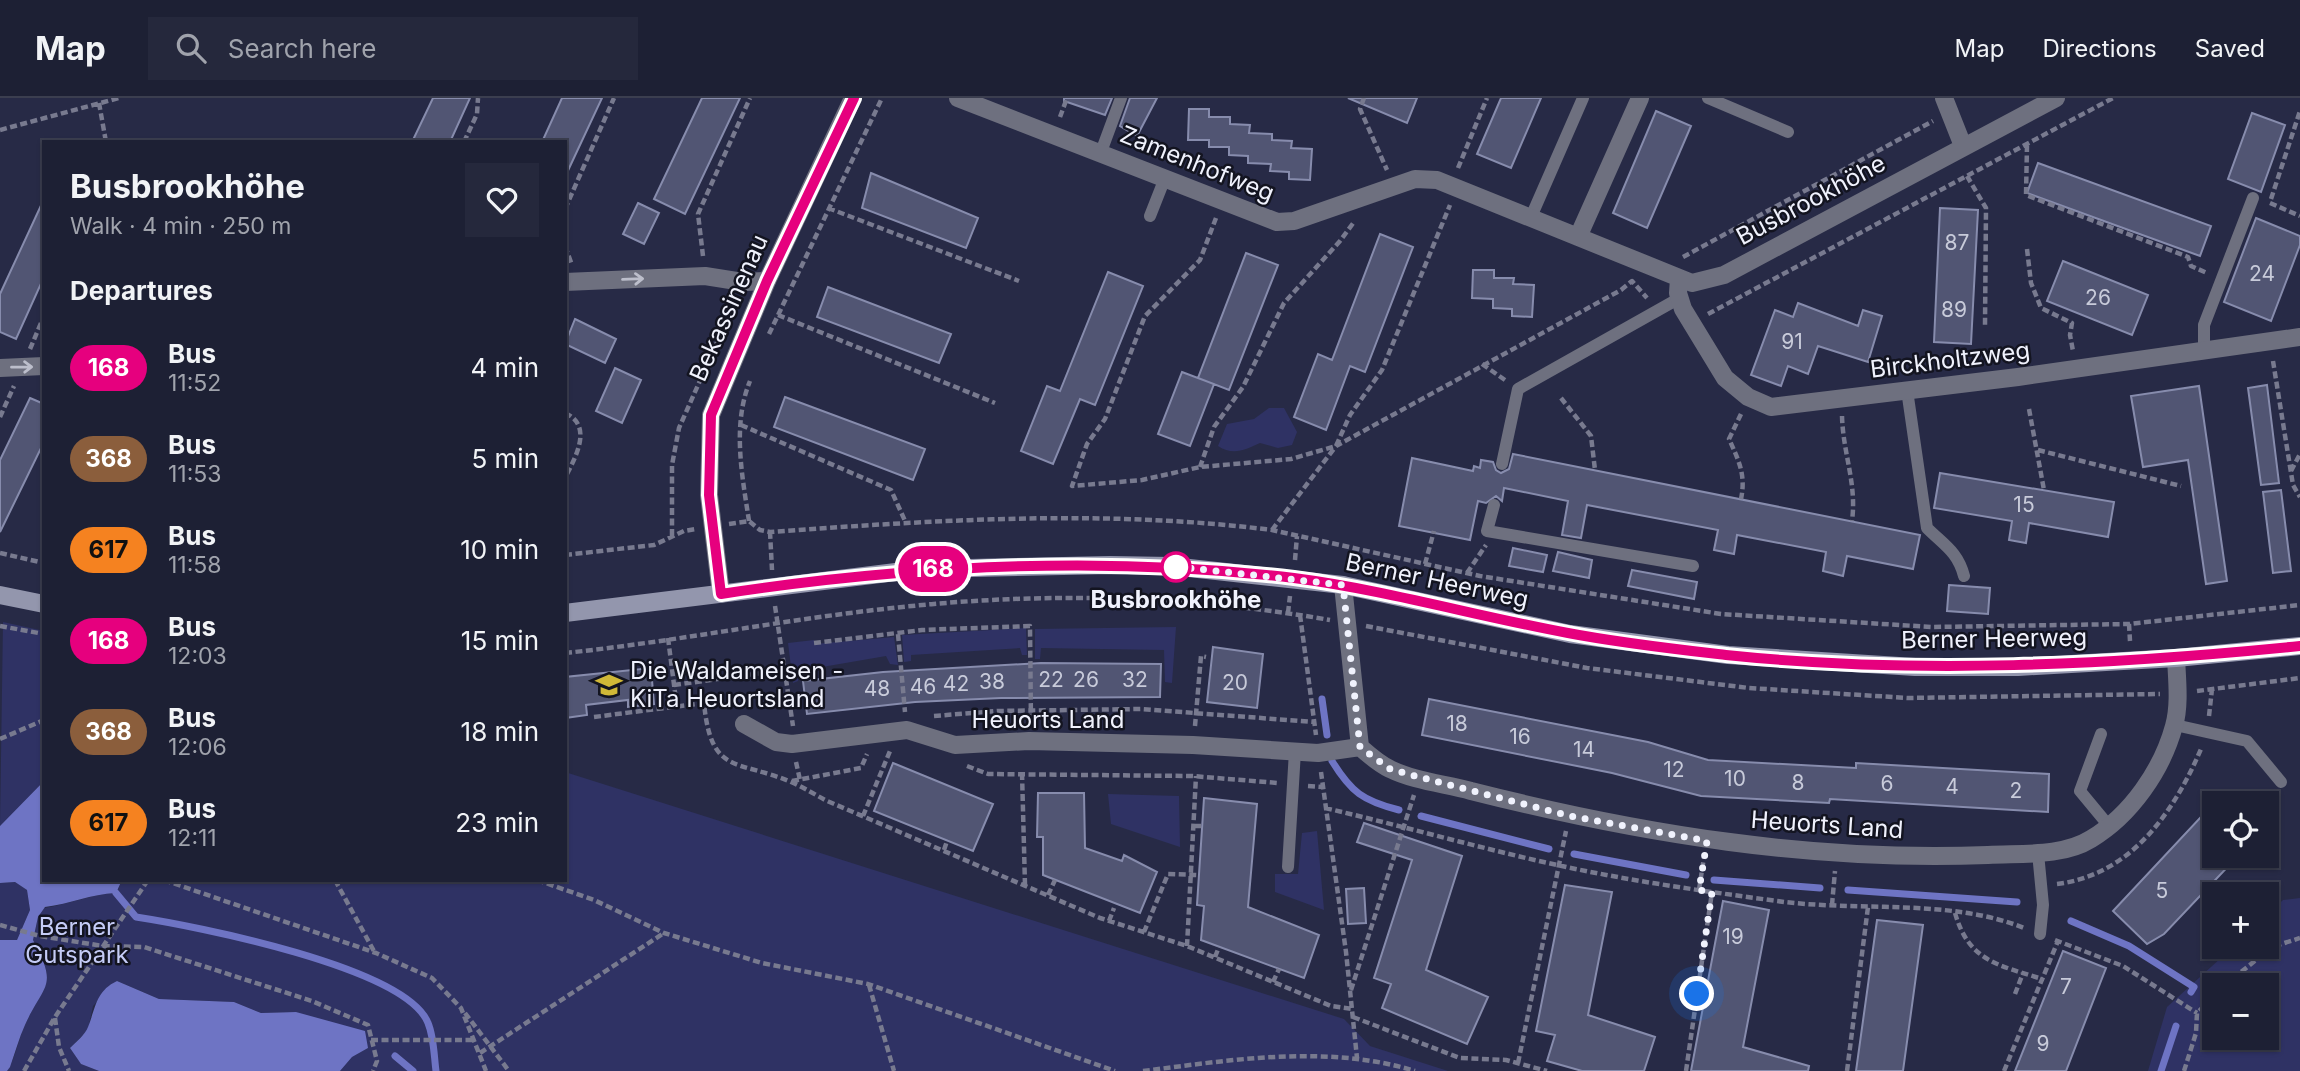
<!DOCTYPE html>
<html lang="en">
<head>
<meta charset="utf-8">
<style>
	body { margin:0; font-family:Inter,sans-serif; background:#25283c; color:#f1f3f6; height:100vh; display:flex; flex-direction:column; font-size:26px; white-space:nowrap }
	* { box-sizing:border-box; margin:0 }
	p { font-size:23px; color:#a0a3ac }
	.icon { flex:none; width:38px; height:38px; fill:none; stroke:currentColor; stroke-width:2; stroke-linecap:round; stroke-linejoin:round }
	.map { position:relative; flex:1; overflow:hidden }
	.drawer { position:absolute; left:42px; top:42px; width:525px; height:742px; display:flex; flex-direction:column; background:#1d2034; border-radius:0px; box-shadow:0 2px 5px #0004,0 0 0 2px #3b3e4f }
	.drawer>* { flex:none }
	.badge { padding:0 14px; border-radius:23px; font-size:24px; line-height:46px }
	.buttons { position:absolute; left:2202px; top:693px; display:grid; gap:14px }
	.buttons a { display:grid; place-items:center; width:77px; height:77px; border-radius:0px; background:#1d2034; box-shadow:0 2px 5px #0004,0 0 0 2px #3b3e4f; font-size:35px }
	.you { position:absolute; width:35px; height:35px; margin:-18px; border:5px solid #fff; border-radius:50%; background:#1a73e8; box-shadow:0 0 0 10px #1a73e833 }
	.map>.badge { position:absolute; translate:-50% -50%; box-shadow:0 0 0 4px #fff }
	h2 { padding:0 28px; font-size:26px; line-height:63px }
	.round { display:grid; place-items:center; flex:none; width:74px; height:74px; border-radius:0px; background:#25283c }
	.head { display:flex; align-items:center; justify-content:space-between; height:119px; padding:0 28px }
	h1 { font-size:33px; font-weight:700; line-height:52px }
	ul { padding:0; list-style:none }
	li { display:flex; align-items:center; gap:21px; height:91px; padding:0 28px }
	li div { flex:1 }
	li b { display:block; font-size:26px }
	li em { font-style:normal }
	li .badge { min-width:77px; font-weight:700; text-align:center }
	header { display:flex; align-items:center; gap:42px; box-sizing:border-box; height:98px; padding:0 35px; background:#1d2034; border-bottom:2px solid #3b3e4f }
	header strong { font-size:33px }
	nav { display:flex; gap:38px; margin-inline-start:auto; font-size:24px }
	.search { width:490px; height:63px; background:#25283c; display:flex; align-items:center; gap:18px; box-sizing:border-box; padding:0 24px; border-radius:0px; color:#a0a3ac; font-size:26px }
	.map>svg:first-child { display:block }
	.green { fill:#2f3264; fill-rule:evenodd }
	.water { fill:#6e74c4 }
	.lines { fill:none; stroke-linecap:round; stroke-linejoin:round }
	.stream { stroke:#6e74c4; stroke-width:7 }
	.building { fill:#515573; stroke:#878cad; stroke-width:2 }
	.path { stroke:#787a8f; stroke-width:4.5; stroke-dasharray:7 3.5; stroke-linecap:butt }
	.service { stroke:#6e707f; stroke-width:12 }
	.minor { stroke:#6e707f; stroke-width:18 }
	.tertiary { stroke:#6e707f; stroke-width:18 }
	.secondary { stroke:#9396ad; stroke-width:18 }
	.oneway { stroke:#bcbecb }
	.line-casing { stroke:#fff; stroke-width:16 }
	.line { stroke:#e6007e; stroke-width:10 }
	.walk { stroke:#f0f2fd; stroke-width:7; stroke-dasharray:0 12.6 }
	.stop-dot { fill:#fff; stroke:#e6007e; stroke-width:3.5 }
	.labels { text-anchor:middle; stroke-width:5; stroke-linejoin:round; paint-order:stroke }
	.number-label { font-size:21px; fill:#c8cbda }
	.street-label { font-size:24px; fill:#f0f2fd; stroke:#131420 }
	.stop-label { font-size:24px; font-weight:bold; fill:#f0f2fd; stroke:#131420 }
	.poi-label { font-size:24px; fill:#f0f2fd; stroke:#131420; text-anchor:start }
	.park-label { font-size:24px; fill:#c5ccf7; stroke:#131420 }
</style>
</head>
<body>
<header>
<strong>Map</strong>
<div class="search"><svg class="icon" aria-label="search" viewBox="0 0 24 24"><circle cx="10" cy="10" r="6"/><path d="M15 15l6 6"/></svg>Search here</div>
<nav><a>Map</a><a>Directions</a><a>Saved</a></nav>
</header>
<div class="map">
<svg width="2300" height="973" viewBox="0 0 2300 973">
	<rect width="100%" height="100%" fill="#272a46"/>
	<path class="green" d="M1269 310H1284L1297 334 1292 347 1278 350 1260 345C1245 352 1233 358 1218 348L1227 326 1254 321Z
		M3 524 44 533V683L0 728Z
		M1176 529 1172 585 1165 584 1164 552 1041 550 1040 561H1035V531Z
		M1026 530 1027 557H1022L1020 550 911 557V563L904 564 902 537Z
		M894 539 898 567 890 566 886 558 799 573 798 583 793 585 788 545 814 542 815 546Z
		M565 674 1344 921 1370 948 1448 973H340L352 959 368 950 296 914 261 915 234 904 159 901 117 883 93 908 88 932 70 950 81 966 99 973H7C16 959 18 941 25 927 44 885 59 889 33 842L38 819 44 810C70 806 91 796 116 795L122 782H565Z
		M1108 696 1179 698 1180 749 1111 726Z
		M1317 733 1324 812 1275 794V776H1298L1302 735Z
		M15 784 27 792 30 812 17 842H0V785Z
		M2300 800V973H2148L2167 909 2233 849H2266V818L2283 802ZM2214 887H2266V940H2214Z"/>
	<path class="water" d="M44 683V782H122L116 795C91 796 70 806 45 809L38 819 33 842C59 890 44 885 25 927 19 940 15 955 10 969L7 973H0V842H17L30 812 27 792 15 784 0 785V728Z
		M117 883 159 901 234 904 261 915 296 914 365 933 368 950 352 959 340 973H99L81 966 70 950C76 944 85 937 88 929 96 909 96 893 117 883Z"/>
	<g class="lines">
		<path class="stream" d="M1322 601 1327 637
			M1332 663C1351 694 1363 703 1399 712
			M1421 718 1549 751
			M1574 756 1686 777
			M1714 782 1820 790
			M1848 792 2017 804
			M116 795 136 819C195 828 406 869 428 925 434 939 434 958 436 973
			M2071 823 2129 848 2194 889 2191 894
			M395 958 413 973
			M2161 973 2176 928"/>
	</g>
	<path class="building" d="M433 0H470L450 44H412Z
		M562 0H602L565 79V44H542Z
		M702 0H740L685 116 654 101Z
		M1064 0H1112L1105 17 1064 3Z
		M1130 0H1157L1137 38 1120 28Z
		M1348 0H1417L1407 25Z
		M1501 0H1541L1511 70 1477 56Z
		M1189 11H1209V19H1230V26L1250 27 1249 35 1272 36V42L1292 43 1291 50 1312 51 1310 82 1289 81V74L1270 73 1271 66 1248 65V58L1229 57V49H1209V42H1188Z
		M1656 13 1691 28 1647 130 1613 115Z
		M2252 15 2285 27 2261 94 2228 81Z
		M2038 65 2211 128 2200 158 2027 95Z
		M871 75 978 120 966 150 862 110Z
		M44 101V179L16 241 0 234V196Z
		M638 105 659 115 644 146 623 136Z
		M1940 110 1978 112 1971 246 1934 244Z
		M2256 120 2300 138V147L2271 223 2224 204Z
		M1380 136 1413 149 1365 274 1350 268 1326 332 1294 319 1318 256 1332 262Z
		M1246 155 1278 167 1229 292 1198 280Z
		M2063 163 2148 197 2132 237 2047 203Z
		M1473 172H1494V180H1514L1513 186 1534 187 1532 219 1512 218V211L1493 210V201L1472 200Z
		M1108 174 1143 188 1095 307 1080 301 1053 366 1021 353 1047 288 1060 293Z
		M828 189 951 236 939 265 817 219Z
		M1798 205 1858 228 1863 212 1882 218 1868 264 1818 248 1808 276 1788 268 1781 288 1751 277 1775 212 1793 219Z
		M575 221 616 241 605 265 565 246Z
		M615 270 641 282 622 325 596 313Z
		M1182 274 1214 286 1190 348 1158 336Z
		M2267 287 2279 385 2261 387 2248 290Z
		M2199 288 2227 483 2206 486 2188 362 2143 369 2131 298Z
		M785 299 925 351 913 382 774 329Z
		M30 300 44 306V344L0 434V362Z
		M1513 356 1920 437 1913 471 1847 458 1843 478 1823 473 1826 454 1737 437 1734 456 1714 452 1718 432 1587 407 1581 440 1562 437 1568 403 1504 390 1502 403 1496 398 1486 405 1478 403 1470 442 1399 428 1412 360 1473 373 1474 368 1480 370 1481 362 1493 364 1496 372 1501 375 1509 371Z
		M1940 375 2114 404 2108 439 2029 425 2026 445 2009 442 2012 423 1934 410Z
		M2281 392 2291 473 2273 475 2263 394Z
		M1513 450 1547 457 1543 474 1509 468Z
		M1558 454 1592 462 1589 480 1553 473Z
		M1632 472 1697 484 1694 501 1628 488Z
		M1949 487 1990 490 1988 516 1947 513Z
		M1213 549 1263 556 1257 610 1207 604Z
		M1041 565 1161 566 1160 599 1001 600 915 604 807 616 803 583 883 574Z
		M651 570 654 606 628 609V602L586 607 587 617 565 620V579Z
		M1429 601 1648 644 1708 662 1856 670V665L2049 676 2048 714 1830 701 1829 705 1701 698 1612 675 1422 637Z
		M893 665 993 706 973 753 874 713Z
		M1038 695H1084L1085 750 1122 763 1124 757 1157 774 1140 815 1043 777V739H1037Z
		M1204 700 1257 706 1248 809 1319 837 1304 880 1201 842 1204 808 1197 807Z
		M2214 705V758H2238L2164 836 2147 846 2113 813Z
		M1364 725 1462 758 1426 872 1488 899 1467 946 1382 910 1391 886 1374 880 1412 762 1357 744Z
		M1565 787 1612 794 1588 917 1655 939 1644 973H1582L1547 963 1555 937 1536 933Z
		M1364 790 1366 825 1348 826 1346 791Z
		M1723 803 1769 812 1743 949 1809 968 1808 973H1691Z
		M1877 822 1923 827 1903 973H1856Z
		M2063 853 2106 870 2066 973H2015Z"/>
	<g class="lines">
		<path class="path" d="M1364 0 1360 11 1387 72
			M99 5 106 44
			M1060 19 1067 0
			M0 32 119 0
			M464 44 477 16 478 0
			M2027 47 2026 97 2188 159 2191 168 2207 175
			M1458 70 1487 0
			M1967 78 1986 110 1985 227
			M2271 101 2300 13
			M2270 105 2300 118
			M828 110 1019 183
			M565 111 614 0
			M1216 120 1200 162 1145 218 1105 321 1087 346 1072 388 1142 382 1200 369 1291 361 1336 348 1350 317 1382 272 1450 107
			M565 148 572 167
			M2027 151 2031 185 2041 210 2072 225 2070 237 2073 253
			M703 158 698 116 750 0
			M1683 159 1933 23
			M1708 216 2113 0
			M778 217 995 305
			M769 236 882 0
			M30 251 44 218
			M2273 263 2293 387 2300 399
			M1482 266 1505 282
			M1561 300 1591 338 1595 372
			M2029 311 2044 392
			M565 315C594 328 575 360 565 380
			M1741 316 1729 341C1739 363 1746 377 1741 401
			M1842 318C1843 356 1857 385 1852 423
			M0 319 14 288
			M741 327 891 392 906 425
			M2038 352 2181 388
			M1200 369 1214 329 1243 289 1284 205 1340 143 1354 124
			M2291 373 2300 356
			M749 423C742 377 732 327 750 283
			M729 426 749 423 760 432 770 434C936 422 1106 411 1272 432L1480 478 1721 516 1932 529 2129 526 2300 507
			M1272 432 1336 348 1621 192 1632 183 1647 200
			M770 434 772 472
			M672 438V367L679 330 722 233
			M0 455 44 465
			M565 457 654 447 684 433 696 431
			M1295 462 1297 438
			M1425 466 1434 433
			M1467 475 1486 447
			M775 508 793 628
			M1288 515 1290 498
			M1300 517 1316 637
			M2129 526 2130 543
			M0 528 44 536
			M1366 528 1587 570 1749 590 1908 600 2160 596
			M898 536 905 614
			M668 540 677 610
			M814 545 922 532 1030 528 1031 625
			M565 555C681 543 796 519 912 508 1051 494 1192 498 1330 522
			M674 587 784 572
			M2197 593 2300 580
			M934 618 997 613 1141 611 1314 624
			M2209 618 2212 591
			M594 619 704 605C711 678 737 661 791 684 803 689 814 696 825 702L1100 820 1187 848 1331 908 1352 911
			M1195 628 1201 558 1206 559
			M0 641 44 622
			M796 664 800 682
			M967 668 988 676 1192 678 1278 685
			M1321 674 1346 854 1357 960
			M1022 675 1025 787
			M792 683 861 670 867 656
			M1308 688 1323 689
			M1325 710C1403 728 1479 750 1557 767 1630 783 1703 793 1777 803 1856 814 1950 800 2024 830
			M863 718 890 653
			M1194 728H1202
			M944 752 947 743
			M164 782 376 855 432 880 461 910 486 973
			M335 782 375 855
			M537 782 594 802 664 835 762 865 868 886 1115 973
			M2057 786C2131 777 2174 714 2201 651
			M1699 792 1704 759
			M1048 797 1055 782
			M1832 807 1835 773
			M1955 815C1969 864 1999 867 2042 881
			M1109 823 1114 810
			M0 827 40 838 103 848 144 849 312 903 368 927 377 963 373 973
			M1144 834 1168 776 1199 777
			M2055 842 2123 868 2197 915
			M1187 848 1196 678
			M1215 859 1219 849
			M1273 884 1279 871
			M869 887 894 973
			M2225 887 2272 849 2300 840
			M1351 892 1414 697
			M2015 896 2023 875
			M465 915 509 973
			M1353 919 1460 960 1506 962 1547 973
			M55 920 59 949 69 973
			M371 942H475
			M480 955 664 835
			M1518 965 1566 733
			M24 973 55 919 148 782
			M1143 973C1231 962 1328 946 1415 973
			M1686 973 1712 794
			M1847 973 1868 809
			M2004 973 2058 843
			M2184 973 2196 935 2197 915 2214 898"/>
		<path class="service" d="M1708 0 1788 34
			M1101 54 1121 0
			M1150 118 1165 80
			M1531 119 1583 0
			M2204 253V227L2253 100
			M1907 292 1927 430C1944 447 1958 454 1964 478
			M1502 366 1518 291 1678 201
			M1494 407 1487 433 1693 468
			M2175 627 2247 643 2281 684
			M2101 636 2080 693 2109 728
			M2038 755 2043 807 2040 836
			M1288 769 1295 653"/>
		<path class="minor" d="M958 0 1277 124 1294 123 1415 81 1437 82 1692 185 1724 177 2056 0
			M1944 0 1963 48
			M1578 139 1640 0
			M1679 181 1678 195 1683 211 1725 280 1748 299 1771 309 2018 279 2300 239
			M565 184 705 178 743 184 767 183
			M0 270 44 268
			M1343 487 1360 649C1369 657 1379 666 1390 671 1414 683 1446 686 1471 693 1641 736 1813 764 1988 757 2021 755 2062 759 2091 741 2131 717 2162 672 2174 628 2180 607 2177 582 2176 560
			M744 626 776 644 792 646 907 632 955 647 1029 643 1193 647 1318 655 1360 649"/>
		<path class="tertiary" d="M721 496 709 397 711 317 767 183 853 0"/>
		<path class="secondary" d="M0 497 44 506
			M565 515 920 471 1110 467 1171 468 1343 487 1570 536 1728 557 1915 569H2018L2176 560 2300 548"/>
	</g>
	<defs><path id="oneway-shaft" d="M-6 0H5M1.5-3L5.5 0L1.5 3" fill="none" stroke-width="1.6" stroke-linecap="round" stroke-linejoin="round" transform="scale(1.75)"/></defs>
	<g class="oneway">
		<use href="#oneway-shaft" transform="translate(633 181) rotate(-2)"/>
		<use href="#oneway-shaft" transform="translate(22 269) rotate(-1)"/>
	</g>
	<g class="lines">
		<g class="line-casing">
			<path id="line" d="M854 0 767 183 711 317 709 397 721 496C911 467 1103 457 1294 480 1386 492 1476 518 1568 535 1620 545 1674 551 1726 557 1918 577 2109 567 2300 548"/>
		</g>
		<use href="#line" class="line"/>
		<path class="walk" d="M1176 469 1171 468 1343 487 1360 649 1390 671 1419 679 1570 718 1707 743 1699 792 1712 794 1697 896"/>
	</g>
	<defs>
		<g id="school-bare" transform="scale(2.1)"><path d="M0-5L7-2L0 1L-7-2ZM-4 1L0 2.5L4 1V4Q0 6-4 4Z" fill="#d0b837" stroke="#131420" stroke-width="2.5" paint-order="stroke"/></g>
	</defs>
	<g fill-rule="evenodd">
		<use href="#school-bare" x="609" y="587"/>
	</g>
	<circle class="stop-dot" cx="1176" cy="469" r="14"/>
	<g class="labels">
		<g class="number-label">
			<text x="1957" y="152">87</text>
			<text x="2262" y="183">24</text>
			<text x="2098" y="207">26</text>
			<text x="1954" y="219">89</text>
			<text x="1792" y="251">91</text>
			<text x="2024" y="414">15</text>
			<text x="1051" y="589">22</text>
			<text x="1086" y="589">26</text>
			<text x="1135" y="589">32</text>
			<text x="992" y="591">38</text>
			<text x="1235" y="592">20</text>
			<text x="956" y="593">42</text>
			<text x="923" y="596">46</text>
			<text x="877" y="598">48</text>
			<text x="1457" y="633">18</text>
			<text x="1520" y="646">16</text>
			<text x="1584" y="659">14</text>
			<text x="1674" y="679">12</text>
			<text x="1735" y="688">10</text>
			<text x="1798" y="692">8</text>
			<text x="1887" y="693">6</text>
			<text x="1952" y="696">4</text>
			<text x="2016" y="700">2</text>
			<text x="2162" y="800">5</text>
			<text x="1733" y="846">19</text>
			<text x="2066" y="896">7</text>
			<text x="2043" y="953">9</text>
		</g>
		<g class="street-label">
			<text transform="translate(1197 66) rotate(22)" y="8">Zamenhofweg</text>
			<text transform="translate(1811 102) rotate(-28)" y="8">Busbrookhöhe</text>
			<text transform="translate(729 210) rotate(-66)" y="8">Bekassinenau</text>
			<text transform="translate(1950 262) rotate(-7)" y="8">Birckholtzweg</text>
			<text transform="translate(1437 483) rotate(12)" y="8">Berner Heerweg</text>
			<text transform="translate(1994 541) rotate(-1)" y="8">Berner Heerweg</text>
			<text x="1048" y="630">Heuorts Land</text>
			<text transform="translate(1827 727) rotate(4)" y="8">Heuorts Land</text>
		</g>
		<g class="stop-label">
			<text x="1176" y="510">Busbrookhöhe</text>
		</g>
		<g class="poi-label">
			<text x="630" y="581">Die Waldameisen -<tspan x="630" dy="28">KiTa Heuortsland</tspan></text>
		</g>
		<g class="park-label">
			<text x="77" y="837">Berner<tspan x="77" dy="28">Gutspark</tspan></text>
		</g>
	</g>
</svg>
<div class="buttons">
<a><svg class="icon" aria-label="locate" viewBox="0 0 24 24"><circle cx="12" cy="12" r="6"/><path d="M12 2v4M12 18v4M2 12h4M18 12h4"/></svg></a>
<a>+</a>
<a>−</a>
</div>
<div class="you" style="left:1697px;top:896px"></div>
<b class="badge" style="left:933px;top:471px;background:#e6007e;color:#fff">168</b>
<section class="drawer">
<div class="head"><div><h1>Busbrookhöhe</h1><p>Walk · 4 min · 250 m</p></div><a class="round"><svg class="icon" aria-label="heart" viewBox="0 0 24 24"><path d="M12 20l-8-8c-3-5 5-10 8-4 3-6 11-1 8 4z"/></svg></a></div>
<h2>Departures</h2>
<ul>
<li><span class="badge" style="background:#e6007e;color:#fff">168</span><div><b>Bus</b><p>11:52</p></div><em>4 min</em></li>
<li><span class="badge" style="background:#8b5e3c;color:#fff">368</span><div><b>Bus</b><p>11:53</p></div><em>5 min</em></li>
<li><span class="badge" style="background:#f58220;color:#111">617</span><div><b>Bus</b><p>11:58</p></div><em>10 min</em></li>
<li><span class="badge" style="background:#e6007e;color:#fff">168</span><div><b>Bus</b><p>12:03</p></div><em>15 min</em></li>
<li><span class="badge" style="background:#8b5e3c;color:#fff">368</span><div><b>Bus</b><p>12:06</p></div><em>18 min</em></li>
<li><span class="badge" style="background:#f58220;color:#111">617</span><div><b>Bus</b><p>12:11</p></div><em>23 min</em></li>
</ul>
</section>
</div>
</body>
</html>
